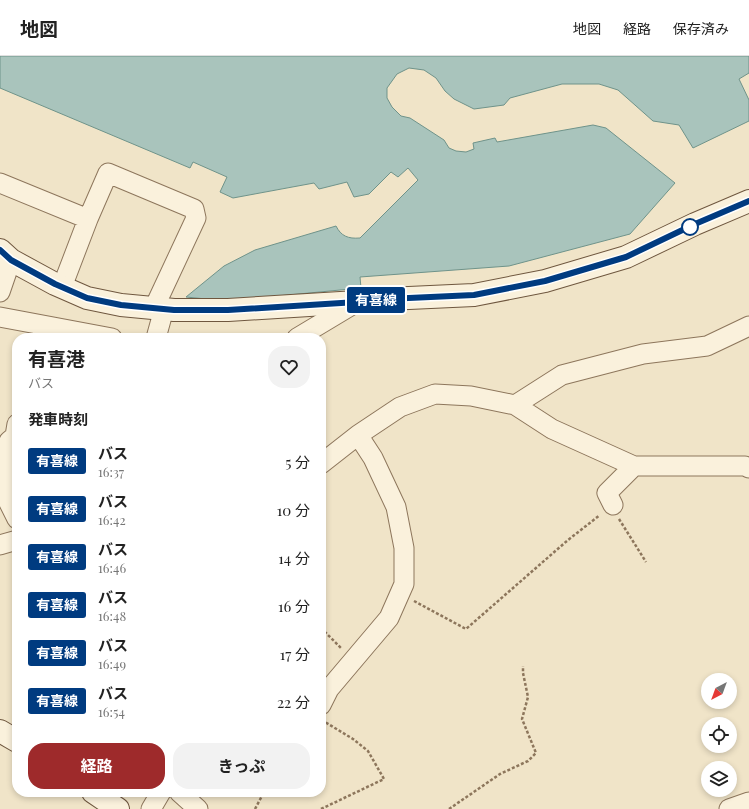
<!DOCTYPE html>
<html lang="ja">
<head>
<meta charset="utf-8">
<style>
	body { margin:0; font-family:"Playfair Display","Noto Sans JP",serif; background:#f2f2f2; color:#222; height:100vh; display:flex; flex-direction:column; font-size:15px; white-space:nowrap }
	* { box-sizing:border-box; margin:0 }
	p { font-size:13px; color:#767676 }
	.icon { flex:none; width:22px; height:22px; fill:none; stroke:currentColor; stroke-width:2; stroke-linecap:round; stroke-linejoin:round }
	.map { position:relative; flex:1; overflow:hidden }
	.panel { position:absolute; left:12px; top:277px; width:314px; height:464px; display:flex; flex-direction:column; background:#fff; border-radius:16px; box-shadow:0 2px 6px #0003 }
	.panel>* { flex:none }
	.badge { padding:0 8px; border-radius:3px; font-size:14px; line-height:26px }
	.needle { width:26px; rotate:221deg }
	.controls { position:absolute; left:701px; top:617px; display:grid; gap:8px }
	.controls a { display:grid; place-items:center; width:36px; height:36px; border-radius:50%; background:#fff; box-shadow:0 2px 6px #0003; font-size:20px }
	.map>.badge { position:absolute; translate:-50% -50%; box-shadow:0 0 0 2px #fff }
	h2 { padding:0 16px; font-size:15px; line-height:36px }
	.round { display:grid; place-items:center; flex:none; width:42px; height:42px; border-radius:16px; background:#f2f2f2 }
	.summary { display:flex; align-items:center; justify-content:space-between; height:68px; padding:0 16px }
	h1 { font-size:19px; font-weight:700; line-height:30px }
	.primary-button { display:flex; gap:8px; margin-top:auto; padding:8px 16px }
	.primary-button a { flex:1; height:46px; border-radius:16px; background:#9e2a2b; color:#fff; font-size:16px; font-weight:700; line-height:46px; text-align:center }
	.primary-button a+a { background:#f2f2f2; color:#222 }
	ul { padding:0; list-style:none }
	li { display:flex; align-items:center; gap:12px; height:48px; padding:0 16px }
	li div { flex:1 }
	li b { display:block; font-size:15px }
	li em { font-style:normal }
	li .badge { min-width:44px; font-weight:700; text-align:center }
	header { display:flex; align-items:center; gap:24px; box-sizing:border-box; height:56px; padding:0 20px; background:#fff; border-bottom:1px solid #e0e0e0 }
	header strong { font-size:19px }
	nav { display:flex; gap:22px; margin-inline-start:auto; font-size:14px }
	.map>svg:first-child { display:block }
	.water { fill:#a9c4bc; stroke:#6f938a }
	.lines { fill:none; stroke-linecap:round; stroke-linejoin:round }
	.street-casing { stroke:#8d765c; stroke-width:21 }
	.secondary-casing { stroke:#6f573f; stroke-width:24 }
	.path { stroke:#8d765c; stroke-width:2.5; stroke-dasharray:3 2; stroke-linecap:butt }
	.street { stroke:#faf1dc; stroke-width:19 }
	.secondary { stroke:#faf1dc; stroke-width:22 }
	.line-casing { stroke:#fff; stroke-width:9 }
	.line { stroke:#003b80; stroke-width:6 }
	.stop-dot { fill:#fff; stroke:#003b80; stroke-width:2 }
</style>
</head>
<body>
<header>
<strong>地図</strong>
<nav><a>地図</a><a>経路</a><a>保存済み</a></nav>
</header>
<div class="map">
<svg width="749" height="753" viewBox="0 0 749 753">
	<rect width="100%" height="100%" fill="#f0e4c8"/>
	<path class="water" d="M0 0H749V17L739 23 749 44V65L693 92 679 69 653 65 618 34 599 28H562L510 42 504 49 474 53 454 43 445 35 436 22 424 14 409 12 397 18 387 32V42L392 51 401 60 410 62 444 84 449 92 456 95 466 96 474 93 473 87 495 82 497 86 593 69 606 72 675 127 630 178 509 210 360 221 361 232 226 245 186 241 224 210 255 194 336 170C341 180 348 183 360 182L418 124 408 112 398 121 391 116 369 138 354 141 347 126 319 133 314 127 233 142 220 136 227 121 193 106 190 112 0 32Z"/>
	<g class="lines">
		<g class="street-casing">
			<path id="street" d="M0 127 88 163 108 117 194 153 196 162 154 252
				M62 231 88 163
				M0 236 11 204
				M0 261 112 282
				M156 282 164 253
				M297 282 357 246
				M515 349 562 319 643 298 707 290 749 270
				M17 368 15 380 9 385 3 408V435L17 463
				M321 408 358 379 400 351 435 338 471 340 515 349 552 373 634 410H745L749 412
				M613 449 607 437 634 410
				M0 489 17 484
				M321 649 329 633 389 562 404 528V492L396 451 373 402 358 379
				M179 736 198 753
				M151 753 161 736
				M729 753 749 746"/>
		</g>
		<g class="secondary-casing">
			<path id="secondary" d="M0 194 11 204 55 228 87 242 121 249 174 254H228L357 246 387 243 474 239 545 225 626 201 695 168 749 145
				M0 675 17 685
				M93 736 118 753"/>
		</g>
		<path class="path" d="M619 463 646 506
			M414 545 466 573 568 484 600 459
			M321 572 342 593
			M255 753 263 738
			M321 753 384 723 368 695 353 683 325 666
			M449 753 500 718 528 705 536 697 522 663 528 641 523 617V610"/>
		<use href="#street" class="street"/>
		<use href="#secondary" class="secondary"/>
	</g>
	<g class="lines">
		<g class="line-casing">
			<path id="line" d="M0 194 11 204 55 228 87 242 121 249 174 254H228L357 246 387 243 474 239 545 225 626 201 695 168 749 145"/>
		</g>
		<use href="#line" class="line"/>
	</g>
	<circle class="stop-dot" cx="690" cy="171" r="8"/>
</svg>
<div class="controls">
<a><svg class="needle" viewBox="-14 -14 28 28"><path d="M0-13l5 13h-10z" fill="#e53935"/><path d="M0 13l5-13h-10z" fill="#767676"/></svg></a>
<a><svg class="icon" aria-label="locate" viewBox="0 0 24 24"><circle cx="12" cy="12" r="6"/><path d="M12 2v4M12 18v4M2 12h4M18 12h4"/></svg></a>
<a><svg class="icon" aria-label="layers" viewBox="0 0 24 24"><path d="M12 4l9 5-9 5-9-5zM3 14l9 5 9-5"/></svg></a>
</div>
<b class="badge" style="left:376px;top:244px;background:#003b80;color:#fff">有喜線</b>
<section class="panel">
<div class="summary"><div><h1>有喜港</h1><p>バス</p></div><a class="round"><svg class="icon" aria-label="heart" viewBox="0 0 24 24"><path d="M12 20l-8-8c-3-5 5-10 8-4 3-6 11-1 8 4z"/></svg></a></div>
<h2>発車時刻</h2>
<ul>
<li><span class="badge" style="background:#003b80;color:#fff">有喜線</span><div><b>バス</b><p>16:37</p></div><em>5 分</em></li>
<li><span class="badge" style="background:#003b80;color:#fff">有喜線</span><div><b>バス</b><p>16:42</p></div><em>10 分</em></li>
<li><span class="badge" style="background:#003b80;color:#fff">有喜線</span><div><b>バス</b><p>16:46</p></div><em>14 分</em></li>
<li><span class="badge" style="background:#003b80;color:#fff">有喜線</span><div><b>バス</b><p>16:48</p></div><em>16 分</em></li>
<li><span class="badge" style="background:#003b80;color:#fff">有喜線</span><div><b>バス</b><p>16:49</p></div><em>17 分</em></li>
<li><span class="badge" style="background:#003b80;color:#fff">有喜線</span><div><b>バス</b><p>16:54</p></div><em>22 分</em></li>
</ul>
<div class="primary-button"><a>経路</a><a>きっぷ</a></div>
</section>
</div>
</body>
</html>
